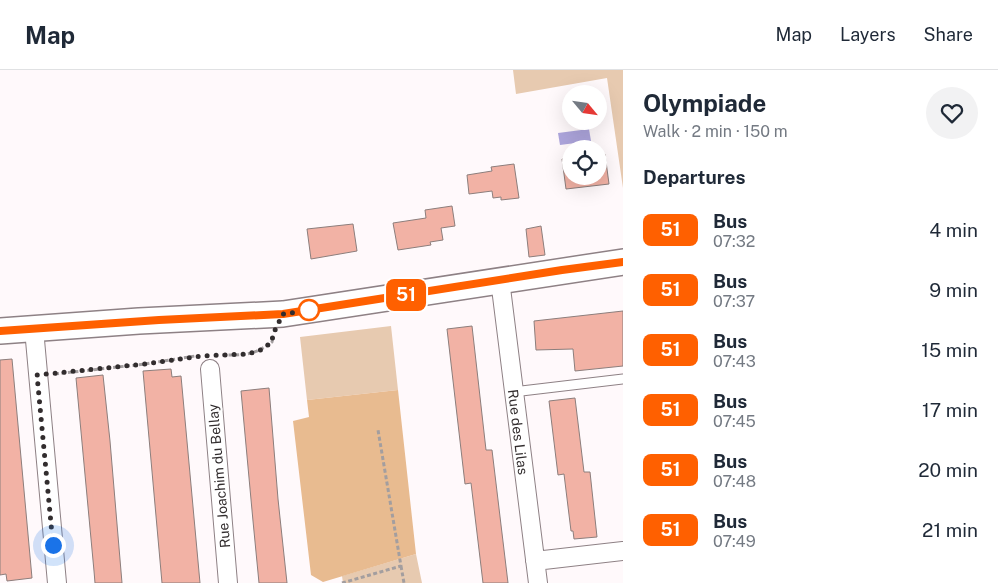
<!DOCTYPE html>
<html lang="en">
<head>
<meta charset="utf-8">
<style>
	body { margin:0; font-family:"Public Sans",sans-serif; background:#f2f2f3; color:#1f2937; height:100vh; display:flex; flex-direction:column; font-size:19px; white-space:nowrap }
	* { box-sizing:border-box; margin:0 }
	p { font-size:16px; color:#747a83 }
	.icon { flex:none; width:28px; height:28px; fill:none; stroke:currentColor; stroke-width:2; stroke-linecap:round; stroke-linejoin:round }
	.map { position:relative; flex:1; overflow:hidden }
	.sheet { display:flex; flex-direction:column; background:#fff; width:375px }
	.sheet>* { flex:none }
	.badge { padding:0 10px; border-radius:8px; font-size:18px; line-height:32px }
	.needle { width:32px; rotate:119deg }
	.controls { position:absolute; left:562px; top:15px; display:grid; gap:10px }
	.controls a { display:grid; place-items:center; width:45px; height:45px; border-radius:50%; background:#fff; box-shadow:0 5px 20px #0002; font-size:25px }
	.you { position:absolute; width:25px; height:25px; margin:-12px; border:4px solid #fff; border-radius:50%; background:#1a73e8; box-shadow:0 0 0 8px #1a73e833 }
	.map>.badge { position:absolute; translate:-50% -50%; box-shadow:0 0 0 2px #fff }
	h2 { padding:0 20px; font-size:19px; line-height:45px }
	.round { display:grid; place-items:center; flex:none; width:52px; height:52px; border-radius:26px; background:#f2f2f3 }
	.headline { display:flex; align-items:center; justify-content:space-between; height:85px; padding:0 20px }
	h1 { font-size:24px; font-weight:700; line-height:38px }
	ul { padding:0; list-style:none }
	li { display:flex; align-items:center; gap:15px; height:60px; padding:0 20px }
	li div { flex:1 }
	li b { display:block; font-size:19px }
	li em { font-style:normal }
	li .badge { min-width:55px; font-weight:700; text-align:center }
	header { display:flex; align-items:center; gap:30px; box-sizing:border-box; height:70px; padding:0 25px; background:#fff; border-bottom:1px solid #e0e1e3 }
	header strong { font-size:24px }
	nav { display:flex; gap:28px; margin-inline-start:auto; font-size:18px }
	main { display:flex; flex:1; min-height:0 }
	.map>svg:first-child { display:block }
	.green { fill:#e7cab0 }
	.forest { fill:#e8bb90 }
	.water { fill:#ada5dc }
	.building { fill:#f2b2a5; stroke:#8c7e7c }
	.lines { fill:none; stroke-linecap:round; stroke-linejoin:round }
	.lane-casing { stroke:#8e8185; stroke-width:11 }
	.street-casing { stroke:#8e8185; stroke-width:20 }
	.secondary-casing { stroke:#8e8185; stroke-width:28 }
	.path { stroke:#a39e9f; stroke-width:3; stroke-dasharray:4 2.5; stroke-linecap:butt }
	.lane { stroke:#fff; stroke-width:9 }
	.street { stroke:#fff; stroke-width:18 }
	.secondary { stroke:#fff; stroke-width:25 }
	.line-casing { stroke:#fff; stroke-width:11 }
	.line { stroke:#ff6000; stroke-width:8 }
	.walk { stroke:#322d2e; stroke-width:5; stroke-dasharray:0 9 }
	.stop-dot { fill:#fff; stroke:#ff6000; stroke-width:2.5 }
	.labels { text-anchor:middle; stroke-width:4; stroke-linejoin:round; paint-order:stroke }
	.street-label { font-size:14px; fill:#322d2e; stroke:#fff }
</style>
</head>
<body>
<header>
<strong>Map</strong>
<nav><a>Map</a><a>Layers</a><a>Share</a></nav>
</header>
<main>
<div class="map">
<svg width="623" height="513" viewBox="0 0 623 513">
	<rect width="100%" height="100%" fill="#fff9fb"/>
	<path class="green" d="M513 0H623V118L607 8 516 24Z
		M391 256 398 320 307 330 300 267Z
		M416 484 422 513H343L342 506Z"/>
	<path class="forest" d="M398 320 416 484 323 512 311 505 293 351 309 347 307 330Z"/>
	<path class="water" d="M589 59 591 71 560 75 558 63Z"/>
	<path class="building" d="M599 84H605L609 114 566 119 562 89 571 88V106H599Z
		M514 94 519 128 501 130V127L493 128 492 121 469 124 467 105 492 101 491 97Z
		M452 136 455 156 441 158 443 170 430 172 431 175 398 180 393 153 426 148 425 140Z
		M353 154 357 181 311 189 307 159Z
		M541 156 545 185 529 187 526 159Z
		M623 241V296L575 301 573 279 536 280 534 251Z
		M472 256 486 380H492L508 513H483L471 413 465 414 447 259Z
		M12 289 32 508 7 511 6 504 0 505V290Z
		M171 299 172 307 181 306 200 513H162L143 301Z
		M103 305 110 371 122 513H95L94 501 76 308Z
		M269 318 278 429 287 513H259L253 451 241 321Z
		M575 328 584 402H590L597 467 574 469 573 461H571L564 404 558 405 549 331Z"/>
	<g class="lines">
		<g class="lane-casing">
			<path id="lane" d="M513 322 623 309"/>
		</g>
		<g class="street-casing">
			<path id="street" d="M500 210 538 513
				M34 259 57 513
				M210 299 228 513
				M535 491 623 481"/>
		</g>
		<g class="secondary-casing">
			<path id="secondary" d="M0 261 139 251 283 244 623 192"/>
		</g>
		<path class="path" d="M222 285C244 285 253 286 272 272L273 267
			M55 304 145 294 195 286
			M401 496 404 513
			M342 513 401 496 378 360"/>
		<use href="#lane" class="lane"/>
		<use href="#street" class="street"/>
		<use href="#secondary" class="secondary"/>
	</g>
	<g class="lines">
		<g class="line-casing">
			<path id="line" d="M0 261 159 250 283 244 562 200 623 192"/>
		</g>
		<use href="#line" class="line"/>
		<path class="walk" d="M53 475 37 305 145 294 201 286 246 284 259 281 272 272 273 264 283 244 313 240H309"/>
	</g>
	<circle class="stop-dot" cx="309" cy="240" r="10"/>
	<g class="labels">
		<g class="street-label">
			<text transform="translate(518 362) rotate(83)" y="5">Rue des Lilas</text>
			<text transform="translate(219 406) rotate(-95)" y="5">Rue Joachim du Bellay</text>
		</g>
	</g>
</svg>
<div class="controls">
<a><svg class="needle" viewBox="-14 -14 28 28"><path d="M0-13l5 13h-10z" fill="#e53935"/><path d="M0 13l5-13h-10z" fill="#747a83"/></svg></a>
<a><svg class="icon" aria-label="locate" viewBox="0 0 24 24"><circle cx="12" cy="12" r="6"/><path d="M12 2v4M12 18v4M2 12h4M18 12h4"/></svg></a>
</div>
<div class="you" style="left:53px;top:475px"></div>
<b class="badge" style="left:406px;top:225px;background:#ff6000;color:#fff">51</b>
</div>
<section class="sheet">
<div class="headline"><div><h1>Olympiade</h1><p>Walk · 2 min · 150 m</p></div><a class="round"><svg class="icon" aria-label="heart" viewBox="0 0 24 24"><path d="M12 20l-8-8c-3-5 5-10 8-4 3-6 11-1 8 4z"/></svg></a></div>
<h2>Departures</h2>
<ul>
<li><span class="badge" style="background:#ff6000;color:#fff">51</span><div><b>Bus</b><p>07:32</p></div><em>4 min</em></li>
<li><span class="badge" style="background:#ff6000;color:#fff">51</span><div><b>Bus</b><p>07:37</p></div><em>9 min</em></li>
<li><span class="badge" style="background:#ff6000;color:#fff">51</span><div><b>Bus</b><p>07:43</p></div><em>15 min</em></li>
<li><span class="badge" style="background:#ff6000;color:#fff">51</span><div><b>Bus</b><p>07:45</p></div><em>17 min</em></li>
<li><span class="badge" style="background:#ff6000;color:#fff">51</span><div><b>Bus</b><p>07:48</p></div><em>20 min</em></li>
<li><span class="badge" style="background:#ff6000;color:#fff">51</span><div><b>Bus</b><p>07:49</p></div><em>21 min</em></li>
</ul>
</section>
</main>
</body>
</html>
